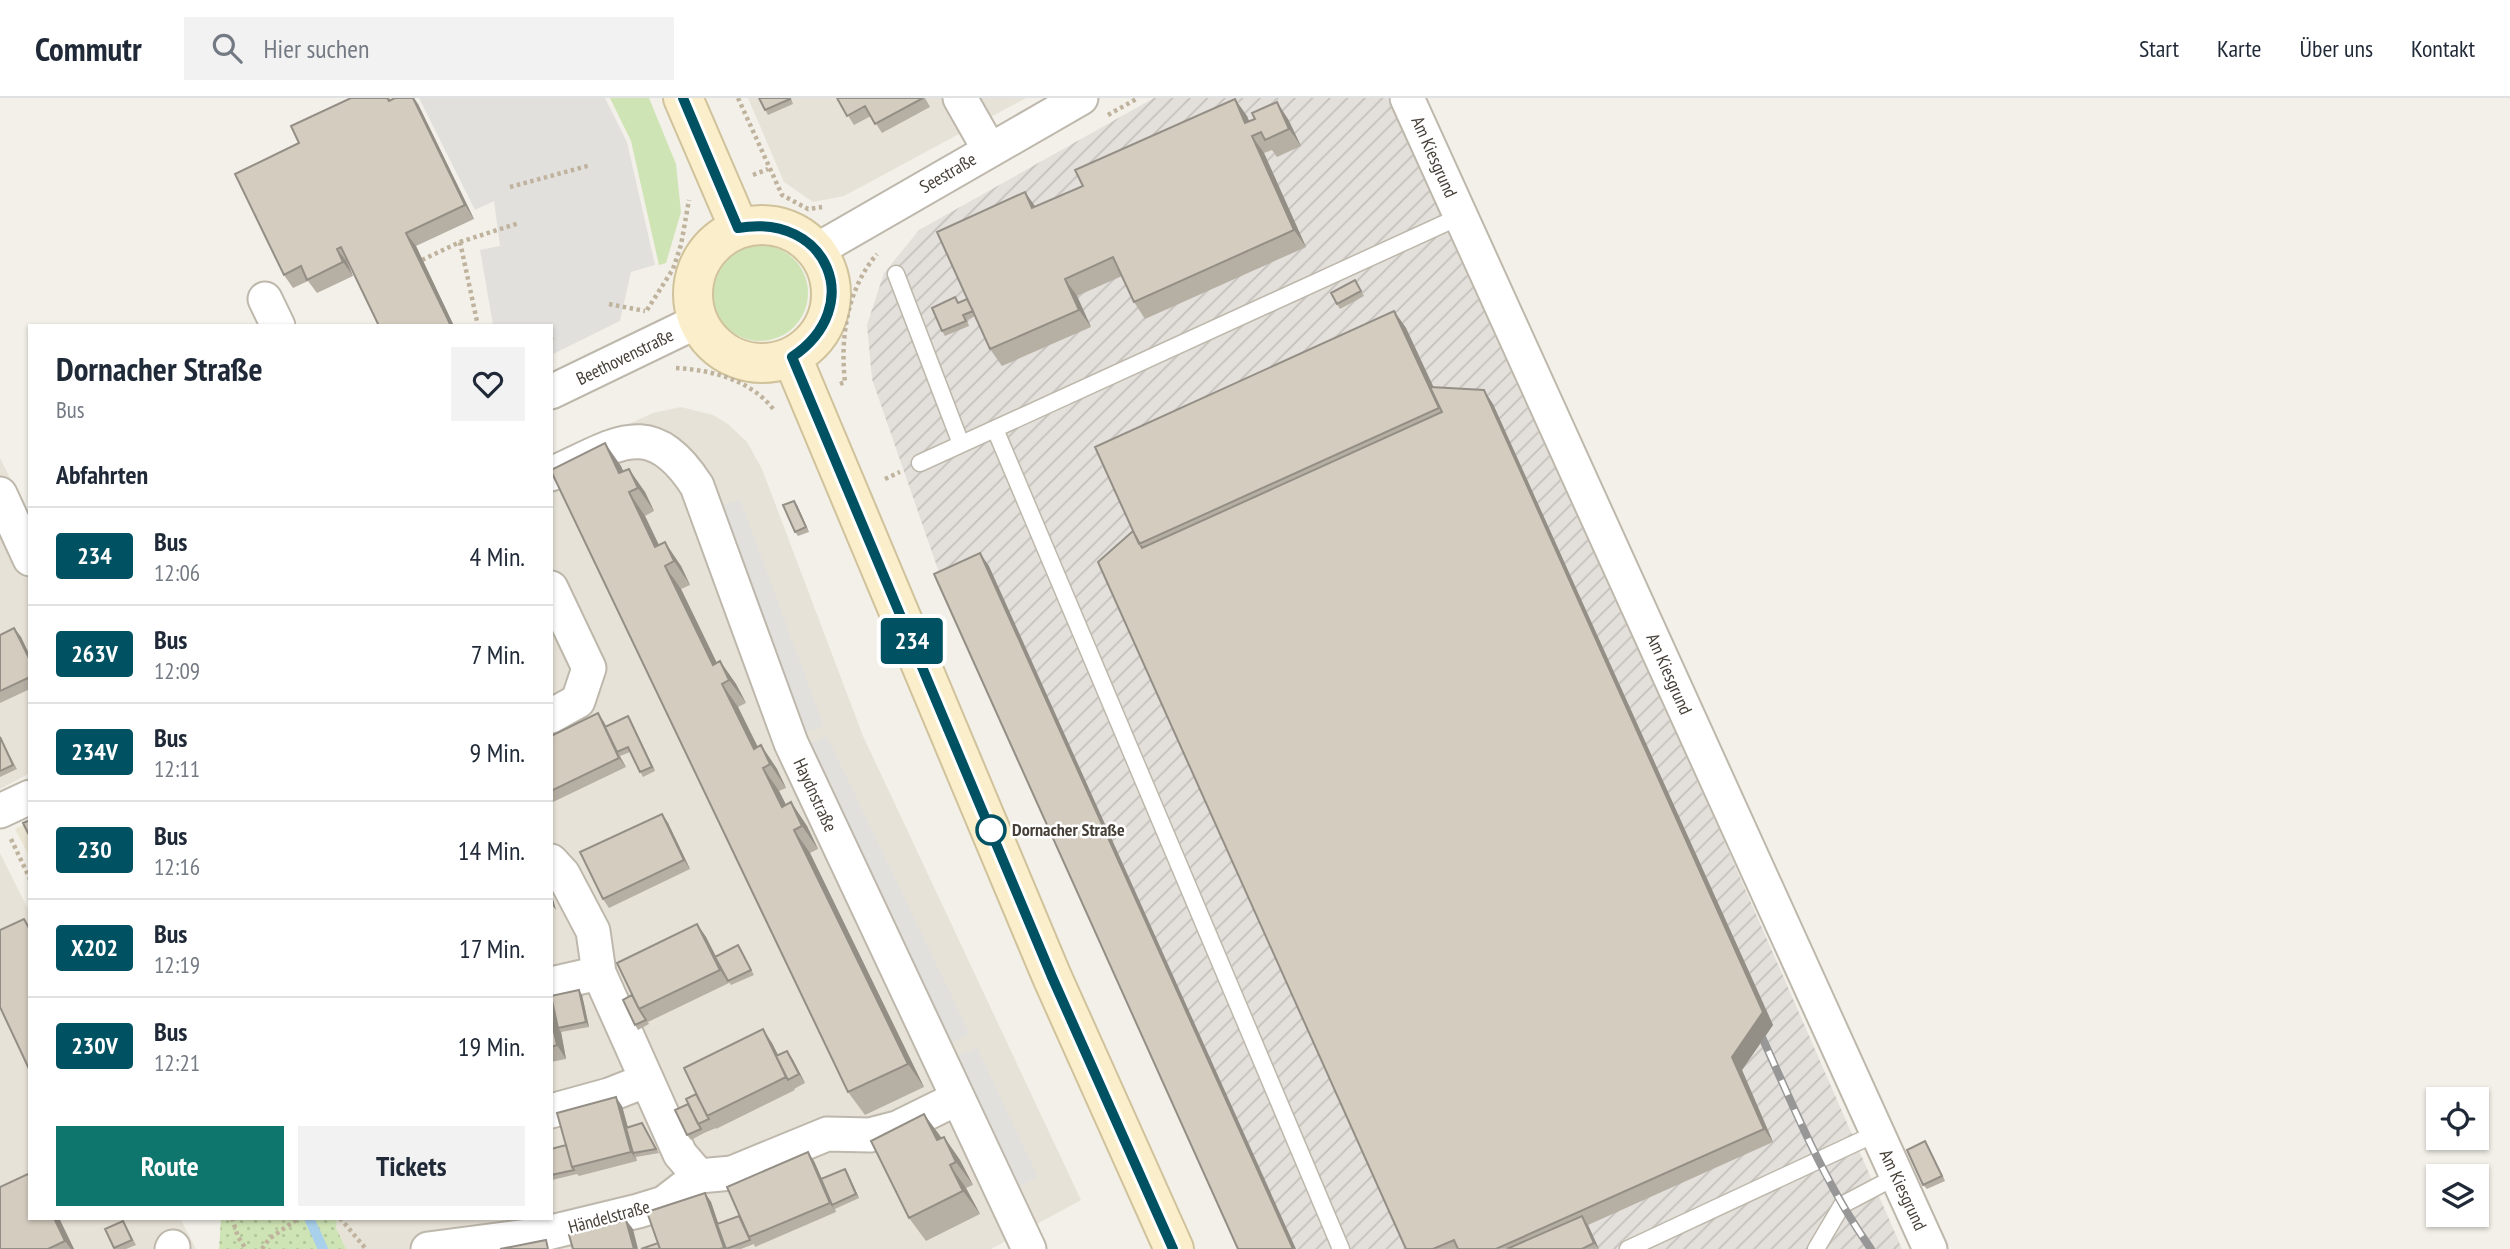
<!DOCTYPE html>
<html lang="de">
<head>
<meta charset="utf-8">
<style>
	body { margin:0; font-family:"PT Sans Narrow",sans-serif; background:#f2f2f3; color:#1f2937; height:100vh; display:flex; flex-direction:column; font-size:26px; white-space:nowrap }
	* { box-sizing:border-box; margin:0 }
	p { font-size:23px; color:#747a83 }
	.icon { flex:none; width:38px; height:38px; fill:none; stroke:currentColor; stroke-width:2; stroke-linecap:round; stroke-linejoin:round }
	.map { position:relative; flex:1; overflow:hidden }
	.side { position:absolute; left:28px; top:226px; width:525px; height:896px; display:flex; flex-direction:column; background:#fff; border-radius:0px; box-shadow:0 2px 5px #0004 }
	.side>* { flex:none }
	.badge { padding:0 14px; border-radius:5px; font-size:24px; line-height:46px }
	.buttons { position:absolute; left:2426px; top:989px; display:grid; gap:14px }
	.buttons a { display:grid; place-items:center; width:63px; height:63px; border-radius:0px; background:#fff; box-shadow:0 2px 5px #0004; font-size:35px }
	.map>.badge { position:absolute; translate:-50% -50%; box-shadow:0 0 0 4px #fff }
	h2 { padding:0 28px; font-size:26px; line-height:63px }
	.round { display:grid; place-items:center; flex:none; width:74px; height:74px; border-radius:0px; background:#f2f2f3 }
	.headline { display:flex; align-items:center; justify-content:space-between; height:119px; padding:0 28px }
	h1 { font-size:33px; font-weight:800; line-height:52px }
	.button { display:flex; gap:14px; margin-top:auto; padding:14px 28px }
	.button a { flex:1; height:80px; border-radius:0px; background:#0f766e; color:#fff; font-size:28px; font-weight:800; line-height:80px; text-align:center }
	.button a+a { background:#f2f2f3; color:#1f2937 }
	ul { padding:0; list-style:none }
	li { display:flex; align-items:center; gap:21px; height:98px; padding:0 28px; border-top:2px solid #e0e1e3 }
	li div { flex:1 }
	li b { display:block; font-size:26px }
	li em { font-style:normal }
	li .badge { min-width:77px; font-weight:700; text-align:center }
	header { display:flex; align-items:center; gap:42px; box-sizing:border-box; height:98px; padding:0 35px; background:#fff; border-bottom:2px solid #e0e1e3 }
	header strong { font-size:33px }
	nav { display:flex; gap:38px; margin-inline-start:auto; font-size:24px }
	.search { width:490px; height:63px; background:#f2f2f3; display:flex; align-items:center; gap:18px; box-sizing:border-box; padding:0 24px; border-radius:0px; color:#747a83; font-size:26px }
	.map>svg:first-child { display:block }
	.residential { fill:#e7e2d7 }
	.industrial { fill:url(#industrial-furrows) }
	.education { fill:#ebe5d3 }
	.grass { fill:#cfe4b4 }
	.park { fill:url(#park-dots) }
	.parking { fill:#e2e0dd }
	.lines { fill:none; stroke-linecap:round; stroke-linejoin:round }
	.stream { stroke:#a9d0eb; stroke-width:10 }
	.service-casing { stroke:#beb8ac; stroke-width:19 }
	.minor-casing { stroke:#beb8ac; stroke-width:37 }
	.secondary-casing { stroke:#d0c29b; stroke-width:42 }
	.path { stroke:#bfb39e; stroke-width:4.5; stroke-dasharray:3.5 3.5; stroke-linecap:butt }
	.service { stroke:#fff; stroke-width:16 }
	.minor { stroke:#fff; stroke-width:33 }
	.secondary { stroke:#fbefcb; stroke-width:38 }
	.rail-casing { stroke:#979797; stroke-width:8 }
	.rail { stroke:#fff; stroke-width:5; stroke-dasharray:16; stroke-linecap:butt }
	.wall { fill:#b6afa4 }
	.shaded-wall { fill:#948f86 }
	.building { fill:#d4ccbf; stroke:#948f86; stroke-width:2 }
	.line-casing { stroke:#fff; stroke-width:16 }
	.line { stroke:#005262; stroke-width:10 }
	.stop-dot { fill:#fff; stroke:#005262; stroke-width:3.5 }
	.labels { text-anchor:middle; stroke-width:5; stroke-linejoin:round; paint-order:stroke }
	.street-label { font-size:18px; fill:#464038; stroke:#fff }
	.stop-label { font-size:18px; font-weight:bold; fill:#464038; stroke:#fff; text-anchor:start }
</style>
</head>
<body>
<header>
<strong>Commutr</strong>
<div class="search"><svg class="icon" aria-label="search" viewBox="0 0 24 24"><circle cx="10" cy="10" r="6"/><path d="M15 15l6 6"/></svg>Hier suchen</div>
<nav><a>Start</a><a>Karte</a><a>Über uns</a><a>Kontakt</a></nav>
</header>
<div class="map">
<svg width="2510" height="1151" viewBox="0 0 2510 1151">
	<defs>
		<pattern id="industrial-furrows" width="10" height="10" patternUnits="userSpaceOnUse" patternTransform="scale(1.75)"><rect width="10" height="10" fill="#e3dfda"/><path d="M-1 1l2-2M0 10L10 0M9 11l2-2" fill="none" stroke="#c4c0bc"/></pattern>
		<pattern id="park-dots" width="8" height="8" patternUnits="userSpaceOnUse" patternTransform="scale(1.75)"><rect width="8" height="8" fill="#cfe4b4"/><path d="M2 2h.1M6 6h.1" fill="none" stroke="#b3c59c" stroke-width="1.8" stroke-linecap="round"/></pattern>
	</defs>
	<rect width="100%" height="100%" fill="#f3f0e9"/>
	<path class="residential" d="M748 0H1026L844 98 813 104 784 84Z
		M681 309 713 317 728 326 747 344 762 371 863 638 1081 1102 991 1151H346L336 1130 337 1120H551V361L653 315Z
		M0 360 30 420V675L0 691Z
		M0 755 30 815V1120H180L196 1151H0Z"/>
	<path class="industrial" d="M1154 0H1387L1718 729 1902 1151H1242L944 489 872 281 867 227 884 175 919 132Z"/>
	<path class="education" d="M30 724V760L15 731Z"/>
	<path class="grass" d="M610 0H649L676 66 681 114 666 165 659 167 631 43Z
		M712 195a48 48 0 1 1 96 0a48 48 0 1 1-96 0Z"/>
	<path class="park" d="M221 1120H337L336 1130 346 1151H219Z"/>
	<path class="parking" d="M419 0H605L627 44 655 167 631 174 620 223 551 257V228L493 227 480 152 500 148 494 103 475 112Z
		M740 401 824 628 801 636 717 409Z
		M827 638 970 936 947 947 804 648Z
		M977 949 1038 1079 1016 1090 954 960Z"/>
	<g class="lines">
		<path class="stream" d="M309 1120 323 1151"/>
		<g class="service-casing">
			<path id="service" d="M896 176 961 346
				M995 331 1341 1151
				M920 365 1461 118
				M1628 1151 1877 1035
				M1816 1151 1842 1107 1897 1078"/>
		</g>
		<g class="minor-casing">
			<path id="minor" d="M960 0 989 51
				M1407 0 1930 1151
				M817 152 1081 0
				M265 201 278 228
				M551 294 698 223
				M551 376C615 348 650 315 697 388L791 645 1029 1151
				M0 396 30 461
				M551 490 589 570 578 603 551 618
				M0 713 30 699
				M551 763 563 776 593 833 599 875 680 1056 699 1078 732 1075 827 1036 870 1037 897 1030 956 1001
				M551 886 599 875
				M551 1013 609 997 647 982
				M172 1151 173 1149
				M428 1151 543 1136 638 1113 664 1105 699 1078"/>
		</g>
		<g class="secondary-casing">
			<path id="secondary" d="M683 0 739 130
				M693 196a69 69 0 1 1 138 0a69 69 0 1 1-138 0Z
				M792 259 1052 879 1174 1151"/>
		</g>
		<path class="path" d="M738 0 782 97 808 111 822 109
			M1108 17 1138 0
			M753 77 768 71
			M510 89 591 67
			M460 144 478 228
			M422 162 460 144 519 125
			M609 206 645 213
			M647 212 673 171 681 147 689 102
			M551 240 553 239
			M676 270C712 272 751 282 774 312
			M840 286 845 284C840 240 847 191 877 156
			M885 381 900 374
			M11 741 30 781
			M232 1120 238 1139 246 1151
			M340 1120 366 1151
			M262 1151 269 1141 299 1120"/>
		<use href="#service" class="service"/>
		<use href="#minor" class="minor"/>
		<use href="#secondary" class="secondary"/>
		<g class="rail-casing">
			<path id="rail" d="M1755 924C1791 1001 1821 1081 1871 1151"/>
		</g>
		<use href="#rail" class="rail"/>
	</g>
	<path class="wall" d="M351 0H390L391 2 418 6 474 121 416 148 454 228H379L348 164H347L353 178 317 195 308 183 293 190 284 177 299 45Z
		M759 0H791L793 6 768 17Z
		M837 0H925L930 9 882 35 871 18 854 27Z
		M1247 18 1249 23 1288 21 1301 48 1277 59 1272 52 1264 55 1306 149 1145 221 1134 204 1122 178 1077 198 1091 229 1002 268 990 251 975 218 967 222 969 228 945 238 942 233 959 205 967 201 1025 94 1035 109Z
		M1355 182 1364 198 1340 211 1337 206Z
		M1394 213 1406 230 1434 290 1493 306 1773 927 1742 972 1773 1044 1588 1127 1599 1151H1406L1098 464Z
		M605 345 623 373 645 394 654 413 645 418 659 447 681 468 690 487 681 491 717 565 720 563 736 586 746 605 738 609 758 649 761 647 777 671 786 690 779 693 786 707 791 704 807 728 818 751 810 755 924 989 865 1017 848 994Z
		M797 407 809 434 798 438 795 434Z
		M14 530 21 539 30 558V591L0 605V537Z
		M598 615 606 628 631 623 655 673 643 679 630 654 620 658 626 669 551 705V638Z
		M0 639 17 671 0 679Z
		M662 716 668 725 690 771 609 810 603 801Z
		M697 826 706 839 716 858 738 847 754 877 731 887 726 880 729 885 648 924 649 926 638 932 635 927 632 897Z
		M582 897 589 929 561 934 566 961 551 964V898Z
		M772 945 778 957 787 953 793 962 805 985 794 991 795 992 716 1031V1030L704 1035 703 1034 704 1035 691 1042 687 1037 688 1006 696 996Z
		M622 1008 628 1030H645L659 1055 636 1059 637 1063 579 1078 577 1076 552 1082 553 1085H551V1051L566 1047Z
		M944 1039 960 1062 973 1087 966 1090 980 1116 926 1143 909 1120 941 1040Z
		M1925 1043 1945 1083 1927 1091 1923 1087Z
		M814 1063 822 1081 845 1071 848 1076 859 1100 835 1111 836 1114 755 1149 754 1146 741 1151H641L658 1145 705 1095 711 1104 718 1125 739 1118Z
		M59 1120 74 1151H0Z
		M126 1128 136 1147 126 1151H115L105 1131Z"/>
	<path class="shaded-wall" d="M413 0H414L418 6 474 121 465 107Z
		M1235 1 1247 18 1255 37 1245 25Z
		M1277 4 1288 21 1301 48 1289 31Z
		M1252 38 1264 55 1306 149 1294 132Z
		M1025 94 1037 111 1032 110Z
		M406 135 416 148 454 228H451Z
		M337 151 347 164 353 178 343 164Z
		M1065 181 1077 198 1091 229 1079 212Z
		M1394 213 1406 230 1451 327 1439 310Z
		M1484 292 1493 306 1773 927 1742 972 1773 1044 1764 1031 1732 959Z
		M605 345 621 368 633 393 619 375Z
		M629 371 645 394 654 413 638 390Z
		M629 394 645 418 668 466 655 449Z
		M794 403 797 407 809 434 806 429Z
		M665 444 681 468 690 487 674 463Z
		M980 455 989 468 1296 1151H1293Z
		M665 468 681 491 726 584 713 567Z
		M14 530 21 539 30 558V562Z
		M720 563 736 586 746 605 729 582Z
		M722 586 738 609 767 668 754 651Z
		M598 615 604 624 618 653 617 654 626 669 619 660Z
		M628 618 631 623 655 673 652 669Z
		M761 647 777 671 786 690 770 666Z
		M763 670 779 693 799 732 782 709Z
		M791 704 807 728 818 751 802 728Z
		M662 716 668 725 690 771 684 762Z
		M794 732 810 755 924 989 908 966Z
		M551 793 556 812 552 807 551 802Z
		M697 826 706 839 729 885 720 872Z
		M579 892 582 897 589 929 586 924Z
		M551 899 558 930 561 934 566 961 557 947 551 920Z
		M763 931 772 945 790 981 788 982 795 992 786 979Z
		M787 953 793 962 805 985 799 976Z
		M616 999 622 1008 635 1055H633L637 1063 631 1054Z
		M924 1016 941 1039 954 1065 937 1042Z
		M944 1039 960 1062 973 1087 956 1064Z
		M1925 1043 1928 1048 1945 1083 1942 1078Z
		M808 1054 814 1063 833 1106 832 1107 836 1114 830 1105Z
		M950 1067 966 1090 980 1116 963 1093Z
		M845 1071 848 1076 859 1100 856 1096Z
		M705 1095 711 1104 727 1151H725L724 1150Z
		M1582 1118 1588 1127 1599 1151 1594 1145Z
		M54 1120H59L74 1151H71L65 1143Z
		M626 1122 633 1131 638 1151H634Z"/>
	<path class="building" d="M351 0H387L389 3 395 0H413L465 107 406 135 451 228H379L341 149 337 151 343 164 307 182 301 168 284 177 235 76 299 45 291 28Z
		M759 0H790V1L765 12Z
		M837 0H923L875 26 865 8 847 18Z
		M1235 1 1245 25 1255 21 1252 15 1277 4 1289 31 1265 42 1261 34 1252 38 1294 132 1134 204 1113 159 1065 181 1079 212 990 251 937 134 1025 94 1032 110 1083 88 1075 72Z
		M1355 182 1361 193 1337 206 1331 195Z
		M955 199 958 205 967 201 973 213 963 217 966 223 942 233 932 210Z
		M1394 213 1439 310 1139 446 1095 349Z
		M1430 289 1484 292 1763 914 1732 959 1764 1031 1496 1151H1458L1454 1142 1433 1151H1406L1098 464 1133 433 1142 450 1442 314Z
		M605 345 619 375 629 371 638 390 629 394 655 449 665 444 674 463 665 468 713 567 720 563 729 582 722 586 754 651 761 647 770 666 763 670 782 709 791 704 802 728 794 732 908 966 848 994 551 373V372Z
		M794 403 806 429 795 434 783 407Z
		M980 455 1293 1151H1238L934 476Z
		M14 530 30 562V579L0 593V537Z
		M598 615 619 660 551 693V638Z
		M628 618 652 669 640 674 628 649 617 654 605 629Z
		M0 639 13 667 0 673Z
		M662 716 684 762 603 801 580 754Z
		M30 722V739L23 725Z
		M24 821 30 832V973L0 909V832Z
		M697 826 720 872 639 911 617 865Z
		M738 847 751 872 728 883 715 859Z
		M579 892 586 924 558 930 551 898Z
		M632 897 639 911 646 922 635 927 623 902Z
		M551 920 557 947 551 949Z
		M763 931 786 979 707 1018 684 970Z
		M787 953 799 976 788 982 776 958Z
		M696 996 709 1021 698 1026 686 1001Z
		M616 999 631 1054 572 1069 557 1015Z
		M688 1006 701 1031 687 1037 675 1012Z
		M924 1016 937 1042 944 1039 956 1064 950 1067 963 1093 909 1120 871 1043Z
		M642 1025 656 1051 633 1055 626 1030Z
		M1925 1043 1942 1078 1923 1087 1907 1052Z
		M566 1047 572 1069 574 1072 551 1077V1051Z
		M808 1054 830 1105 749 1139 727 1089Z
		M845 1071 856 1096 832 1107 821 1081Z
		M30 1075V1120H54L65 1143 48 1151H0V1089Z
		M705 1095 724 1150 720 1151H660L647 1114Z
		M739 1118 750 1142 726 1151 717 1126Z
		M1582 1118 1594 1145 1582 1151H1507Z
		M626 1122 634 1151H573L569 1137Z
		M123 1123 132 1142 114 1150 105 1131Z
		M546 1142 548 1151H500Z
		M658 1145 660 1151H641Z"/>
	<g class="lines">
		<g class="line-casing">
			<path id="line" d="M683 0 738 130C828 114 867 209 792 259L1052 879 1173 1151"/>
		</g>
		<use href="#line" class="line"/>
	</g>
	<circle class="stop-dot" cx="991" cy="732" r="14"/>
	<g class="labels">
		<g class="street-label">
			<text transform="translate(1434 59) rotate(66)" y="6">Am Kiesgrund</text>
			<text transform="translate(948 75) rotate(-30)" y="6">Seestraße</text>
			<text transform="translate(625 259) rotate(-26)" y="6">Beethovenstraße</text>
			<text transform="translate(1669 576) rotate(66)" y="6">Am Kiesgrund</text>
			<text transform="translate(815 697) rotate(65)" y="6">Haydnstraße</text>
			<text transform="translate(1903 1092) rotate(65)" y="6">Am Kiesgrund</text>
			<text transform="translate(609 1119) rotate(-15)" y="6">Händelstraße</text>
		</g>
		<g class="stop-label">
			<text x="1012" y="738">Dornacher Straße</text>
		</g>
	</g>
</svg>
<div class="buttons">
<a><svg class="icon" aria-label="locate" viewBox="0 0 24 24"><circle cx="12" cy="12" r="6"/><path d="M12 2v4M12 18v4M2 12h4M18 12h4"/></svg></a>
<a><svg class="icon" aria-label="layers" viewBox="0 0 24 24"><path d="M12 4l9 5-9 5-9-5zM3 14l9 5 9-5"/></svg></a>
</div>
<b class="badge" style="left:912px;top:543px;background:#005262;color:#fff">234</b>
<section class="side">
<div class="headline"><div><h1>Dornacher Straße</h1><p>Bus</p></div><a class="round"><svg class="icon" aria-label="heart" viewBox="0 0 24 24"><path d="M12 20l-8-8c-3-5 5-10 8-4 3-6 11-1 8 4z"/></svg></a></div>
<h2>Abfahrten</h2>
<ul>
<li><span class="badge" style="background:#005262;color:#fff">234</span><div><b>Bus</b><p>12:06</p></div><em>4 Min.</em></li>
<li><span class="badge" style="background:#005262;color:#fff">263V</span><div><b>Bus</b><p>12:09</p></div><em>7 Min.</em></li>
<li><span class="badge" style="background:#005262;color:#fff">234V</span><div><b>Bus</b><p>12:11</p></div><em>9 Min.</em></li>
<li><span class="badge" style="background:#005262;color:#fff">230</span><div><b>Bus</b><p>12:16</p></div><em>14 Min.</em></li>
<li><span class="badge" style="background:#005262;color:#fff">X202</span><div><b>Bus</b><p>12:19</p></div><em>17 Min.</em></li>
<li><span class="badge" style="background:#005262;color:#fff">230V</span><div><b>Bus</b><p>12:21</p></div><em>19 Min.</em></li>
</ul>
<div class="button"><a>Route</a><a>Tickets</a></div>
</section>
</div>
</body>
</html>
